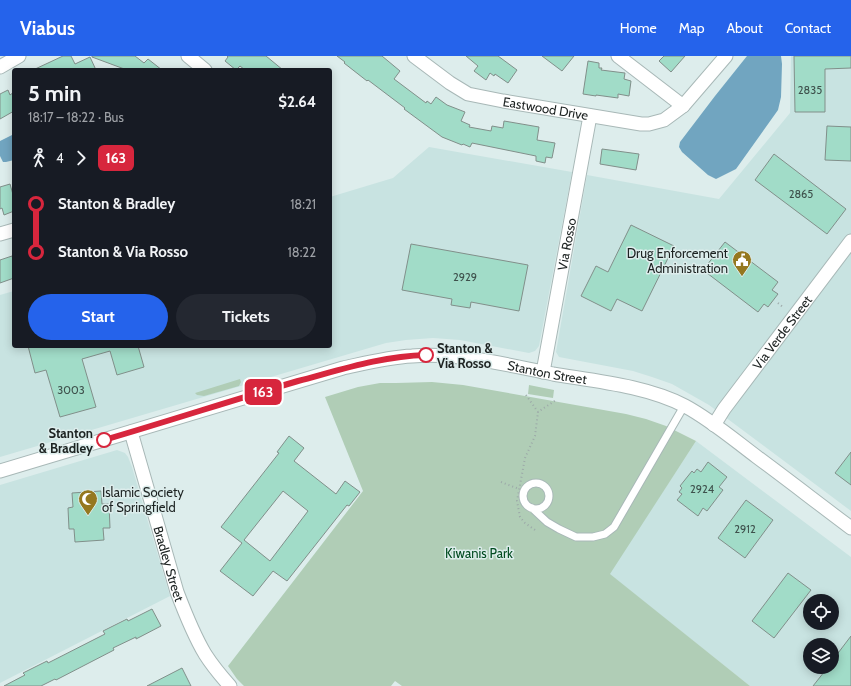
<!DOCTYPE html>
<html lang="en">
<head>
<meta charset="utf-8">
<style>
	body { margin:0; font-family:Cabin,sans-serif; background:#242831; color:#f1f3f6; height:100vh; display:flex; flex-direction:column; font-size:15px; white-space:nowrap }
	* { box-sizing:border-box; margin:0 }
	p { font-size:13px; color:#9ea1a6 }
	.icon { flex:none; width:22px; height:22px; fill:none; stroke:currentColor; stroke-width:2; stroke-linecap:round; stroke-linejoin:round }
	.map { position:relative; flex:1; overflow:hidden }
	.details { position:absolute; left:12px; top:12px; width:320px; height:280px; display:flex; flex-direction:column; background:#171b24; border-radius:4px; box-shadow:0 2px 10px #0003 }
	.details>* { flex:none }
	.badge { padding:0 8px; border-radius:6px; font-size:14px; line-height:26px }
	.fabs { position:absolute; left:803px; top:538px; display:grid; gap:8px }
	.fabs a { display:grid; place-items:center; width:36px; height:36px; border-radius:50%; background:#171b24; box-shadow:0 2px 10px #0003; font-size:20px }
	.map>.badge { position:absolute; translate:-50% -50%; box-shadow:0 0 0 2px #fff }
	.legs { display:flex; align-items:center; gap:6px; height:44px; padding:0 16px; font-size:13px }
	.legs p { margin-inline-start:auto }
	.overview { display:flex; align-items:center; justify-content:space-between; height:68px; padding:0 16px }
	h1 { font-size:22px; font-weight:700; line-height:30px }
	.button { display:flex; gap:8px; margin-top:auto; padding:8px 16px }
	.button a { flex:1; height:46px; border-radius:24px; background:#2563eb; color:#fff; font-size:16px; font-weight:700; line-height:46px; text-align:center }
	.button a+a { background:#242831; color:#f1f3f6 }
	ul { padding:0 16px; list-style:none }
	li { display:flex; align-items:center; gap:14px; height:48px; font-size:15px }
	li i { display:grid; place-items:center; width:6px; height:100%; margin:0 5px; background:currentColor }
	li i::after { content:''; width:10px; height:10px; margin:-5px; border:3px solid; border-radius:50%; background:#171b24 }
	li p { margin-inline-start:auto }
	li:first-child i { background:linear-gradient(#0000 50%,currentColor 0) }
	li:last-child i { background:linear-gradient(currentColor 50%,#0000 0) }
	header { display:flex; align-items:center; gap:24px; box-sizing:border-box; height:56px; padding:0 20px; background:#2563eb; color:#fff }
	header strong { font-size:19px }
	nav { display:flex; gap:22px; margin-inline-start:auto; font-size:14px }
	.map>svg:first-child { display:block }
	.built { fill:#c8e3e1; fill-rule:evenodd }
	.green { fill:#b0cdb6 }
	.water { fill:#71a5c0 }
	.building { fill:#a1dcc8; stroke:#818f8a; fill-rule:evenodd }
	.lines { fill:none; stroke-linecap:round; stroke-linejoin:round }
	.lane-casing { stroke:#a8b8b7; stroke-width:9 }
	.street-casing { stroke:#a8b8b7; stroke-width:15 }
	.path { stroke:#9ca9a8; stroke-width:2; stroke-dasharray:1 3; stroke-linecap:butt }
	.lane { stroke:#fff; stroke-width:7 }
	.street { stroke:#fff; stroke-width:13 }
	.line-1-casing { stroke:#fff; stroke-width:9 }
	.line-1 { stroke:#d7263d; stroke-width:6 }
	.stop-1-dot { fill:#fff; stroke:#d7263d; stroke-width:2 }
	.labels { text-anchor:middle; stroke-width:3; stroke-linejoin:round; paint-order:stroke }
	.number-label { font-size:11px; fill:#3e514c }
	.street-label { font-size:13px; fill:#1d2322; stroke:#ddedec }
	.poi-label { font-size:13px; fill:#1d2322; stroke:#ddedec; text-anchor:end }
	.stop-label { font-size:13px; font-weight:bold; fill:#1d2322; stroke:#ddedec; text-anchor:start }
	.park-label { font-size:13px; fill:#024c21; stroke:#ddedec }
</style>
</head>
<body>
<header>
<strong>Viabus</strong>
<nav><a>Home</a><a>Map</a><a>About</a><a>Contact</a></nav>
</header>
<div class="map">
<svg width="851" height="630" viewBox="0 0 851 630">
	<rect width="100%" height="100%" fill="#ddedec"/>
	<path class="built" d="M791 0H851V455L709 349 672 328 652 321 633 315 559 301 556 296 587 119 719 143 790 57Z
		M429 91 572 116 539 290 535 295 529 297 460 284 433 282 406 284 386 287 0 401V239L14 235V290H330V141L393 122Z
		M696 385 851 501V630H750L609 518ZM810 545H832V567H810ZM810 589H832V611H810Z
		M117 394 125 397 128 401 132 411 146 459 170 540 0 627V429Z"/>
	<path class="green" d="M240 323 241 326 239 330 204 340 197 339 195 337Z
		M432 326 463 329 626 358 646 363 666 370 696 385 610 518 750 630H402L395 625 391 630H244L237 623 228 610 363 435 325 341 358 331 380 327H396Z
		M529 329 554 334 553 342 528 338Z"/>
	<path class="water" d="M747 0H781L782 8 781 41 778 54 736 113 716 123 708 119 682 96 679 91 680 86 715 40Z
		M14 78V104L6 106H3L0 100V85Z"/>
	<path class="building" d="M63 0H71L75 8 90 1 96 14H33Z
		M92 0H135L144 7 148 3 162 14H127L92 1Z
		M227 0H266L283 14H245L240 10 236 14 225 5 228 1Z
		M337 0H382L400 15 394 23 426 47 427 45 431 48 436 41 447 49 465 56 461 65 470 69 469 71 491 75 492 70 503 72 504 65 539 71 537 84 555 87 552 102 546 101 545 107 536 105V100L472 87 470 91 463 88 462 89 442 81 404 53 405 52 368 24 367 25 344 7 345 6Z
		M466 0H498L517 14 508 27 495 18 494 20 490 17 486 24 474 15 478 10Z
		M542 0H574L562 15Z
		M664 0H685L671 16 659 5Z
		M794 0H851V12L825 13V56H795Z
		M588 5 599 7V12H602L601 14 625 17 624 23 631 25 629 40 618 38V42L596 39V40L583 38Z
		M8 34 10 39 14 36V55L0 63V38Z
		M827 70 851 71V105L825 104Z
		M602 93 639 98 636 114 600 108Z
		M774 98 846 153 827 178 755 124Z
		M10 128 14 142V155L4 159 2 152 0 153V131Z
		M631 169 674 190 642 255 617 243 611 255 581 240 596 210 608 216Z
		M725 186 778 226 772 234 778 238 768 251 764 248 758 256 703 214Z
		M411 188 528 209 519 255 471 246 470 252 451 249 452 243 402 234Z
		M12 200 14 207V222L0 227V204Z
		M28 290H138L144 311 117 319 110 295 82 303 96 351 60 361 46 314 35 317Z
		M289 380 304 392 294 405 336 438 345 425 360 436 349 450 347 449 287 525 273 515 253 540 220 515 242 487 221 471 279 397 277 396ZM283 435 308 455 270 505 244 484Z
		M851 396V429L835 417Z
		M708 406 727 421 719 431 723 434 707 455 703 452 698 460 677 444 682 438 679 436 682 432 680 430 692 415 694 417 697 413 701 416Z
		M101 435 102 448H109L110 472H103L104 484 75 486 74 473H69L68 452 73 451 72 437Z
		M746 444 773 464 745 502 718 482Z
		M788 517 811 534 774 582 752 565Z
		M152 553 161 570 136 583V581L113 592 114 594 56 624 55 623 41 630H4L25 619 23 617 47 605 48 607 105 578 103 575 127 563 128 565Z
		M851 580V630H813L828 611H832V605Z
		M182 612 191 630H147Z"/>
	<g class="lines">
		<g class="lane-casing">
			<path id="lane" d="M523 440a13 13 0 1 1 26 0a13 13 0 1 1-26 0Z
				M532 452 547 466 559 473 576 481H593L605 478 614 471 684 350"/>
		</g>
		<g class="street-casing">
			<g id="street">
				<path d="M188 0 205 14"/>
				<path id="s1" d="M414 0 450 27 468 38 503 45 641 68H649L664 64 683 50 726 0"/>
				<path d="M618 0 683 50"/>
				<path d="M0 11 19 0"/>
				<path d="M0 178 14 174"/>
				<path id="s2" d="M543 316 590 60"/>
				<path id="s3" d="M714 369 724 353 851 185"/>
				<path id="s4" d="M131 376 177 536C185 557 193 578 205 598 212 609 221 620 230 630"/>
				<path id="s5" d="M0 415 343 312C366 307 389 301 412 300 459 296 507 309 553 318 595 325 647 330 685 350 711 364 733 383 757 401 788 424 819 448 851 472"/>
			</g>
		</g>
		<path class="path" d="M778 247 784 252
			M526 339 538 356 556 344
			M501 426 519 433
			M535 474 525 467 520 461 517 445 525 402 535 380 538 356"/>
		<use href="#lane" class="lane"/>
		<use href="#street" class="street"/>
	</g>
	<g class="lines">
		<g class="line-1-casing">
			<path id="line-1" d="M104 384C169 365 233 344 298 325 340 314 382 300 426 299"/>
		</g>
		<use href="#line-1" class="line-1"/>
	</g>
	<defs>
		<g id="civic-pin" transform="scale(1)"><path d="M0 17L-7.5 6A9.5 9.5 0 1 1 7.5 6Z" fill="#95781f" stroke="#ddedec"/><path d="M-.6-6.5H3V-4.5H.6V-3L4-1V1h2V6H-6V1h2V-1L-.6-3ZM-1.2 2.5V6h2.4V2.5Z" fill="#fff"/></g>
		<g id="mosque-pin" transform="scale(1)"><path d="M0 17L-7.5 6A9.5 9.5 0 1 1 7.5 6Z" fill="#95781f" stroke="#ddedec"/><path d="M3.5-4.9A6 6 0 1 0 3.5 4.9A5 5 0 1 1 3.5-4.9Z" fill="#fff"/></g>
	</defs>
	<g fill-rule="evenodd">
		<use href="#civic-pin" x="742" y="204"/>
		<use href="#mosque-pin" x="88" y="443"/>
	</g>
	<g class="stop-1-dot">
		<circle cx="426" cy="299" r="7"/>
		<circle cx="104" cy="384" r="7"/>
	</g>
	<g class="labels">
		<g class="number-label">
			<text x="810" y="38">2835</text>
			<text x="801" y="142">2865</text>
			<text x="465" y="225">2929</text>
			<text x="71" y="338">3003</text>
			<text x="702" y="437">2924</text>
			<text x="745" y="477">2912</text>
		</g>
		<g class="street-label">
			<text dy="5" stroke="none"><textPath href="#s1" startOffset="145">Eastwood Drive</textPath></text>
			<text dy="5" stroke="none"><textPath href="#s2" startOffset="130">Via Rosso</textPath></text>
			<text dy="5" stroke="none"><textPath href="#s3" startOffset="115">Via Verde Street</textPath></text>
			<text dy="5" stroke="none"><textPath href="#s5" startOffset="565">Stanton Street</textPath></text>
			<text dy="5" stroke="none"><textPath href="#s4" startOffset="137">Bradley Street</textPath></text>
		</g>
		<g class="poi-label">
			<text x="728" y="202">Drug Enforcement<tspan x="728" dy="15">Administration</tspan></text>
			<text x="102" y="441" text-anchor="start">Islamic Society<tspan x="102" dy="15">of Springfield</tspan></text>
		</g>
		<g class="stop-label">
			<text x="437" y="297">Stanton &amp;<tspan x="437" dy="15">Via Rosso</tspan></text>
			<text x="93" y="382" text-anchor="end">Stanton<tspan x="93" dy="15">&amp; Bradley</tspan></text>
		</g>
		<g class="park-label">
			<text x="479" y="502">Kiwanis Park</text>
		</g>
	</g>
</svg>
<div class="fabs">
<a><svg class="icon" aria-label="locate" viewBox="0 0 24 24"><circle cx="12" cy="12" r="6"/><path d="M12 2v4M12 18v4M2 12h4M18 12h4"/></svg></a>
<a><svg class="icon" aria-label="layers" viewBox="0 0 24 24"><path d="M12 4l9 5-9 5-9-5zM3 14l9 5 9-5"/></svg></a>
</div>
<b class="badge" style="left:263px;top:336px;background:#d7263d;color:#fff">163</b>
<section class="details">
<div class="overview"><div><h1>5 min</h1><p>18:17 – 18:22 · Bus</p></div><b>$2.64</b></div>
<div class="legs"><svg class="icon" aria-label="walk" viewBox="0 0 24 24"><circle cx="13" cy="4" r="2"/><path d="M13 8l-2 6 4 7M11 14l-3 7M7 12l3-4h3l4 4"/></svg>4<svg class="icon" aria-label="forward" viewBox="0 0 24 24"><path d="M9 5l7 7-7 7"/></svg><b class="badge" style="background:#d7263d;color:#fff">163</b></div>
<ul>
<li><i style="color:#d7263d"></i><b>Stanton &amp; Bradley</b><p>18:21</p></li>
<li><i style="color:#d7263d"></i><b>Stanton &amp; Via Rosso</b><p>18:22</p></li>
</ul>
<div class="button"><a>Start</a><a>Tickets</a></div>
</section>
</div>
</body>
</html>
